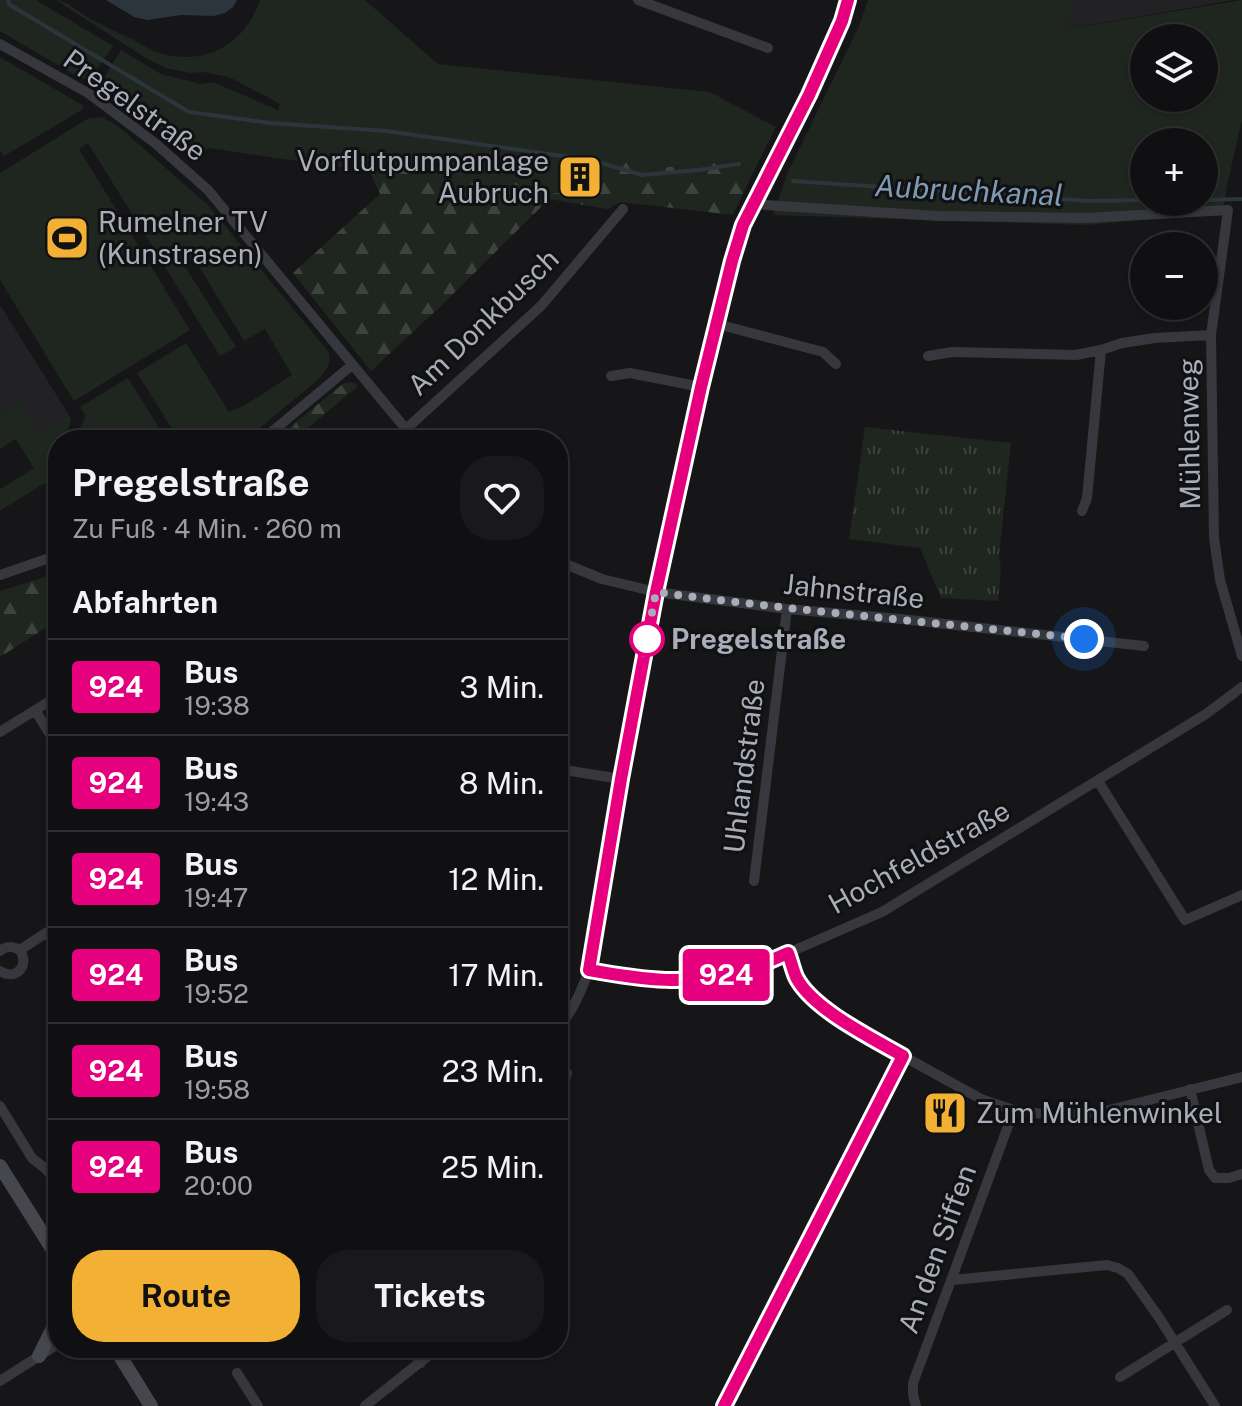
<!DOCTYPE html>
<html lang="de">
<head>
<meta charset="utf-8">
<style>
	body { margin:0; font-family:"Public Sans",sans-serif; background:#19191b; color:#f1f3f6; height:100vh; display:flex; flex-direction:column; font-size:30px; white-space:nowrap }
	* { box-sizing:border-box; margin:0 }
	p { font-size:26px; color:#9c9d9f }
	.icon { flex:none; width:44px; height:44px; fill:none; stroke:currentColor; stroke-width:2; stroke-linecap:round; stroke-linejoin:round }
	.map { position:relative; flex:1; overflow:hidden }
	.panel { position:absolute; left:48px; top:430px; width:520px; height:928px; display:flex; flex-direction:column; background:#101012; border-radius:32px; box-shadow:0 2px 6px #0004,0 0 0 2px #303032 }
	.panel>* { flex:none }
	.badge { padding:0 16px; border-radius:6px; font-size:28px; line-height:52px }
	.buttons { position:absolute; left:1130px; top:24px; display:grid; gap:16px }
	.buttons a { display:grid; place-items:center; width:88px; height:88px; border-radius:50%; background:#101012; box-shadow:0 2px 6px #0004,0 0 0 2px #303032; font-size:40px }
	.you { position:absolute; width:40px; height:40px; margin:-20px; border:6px solid #fff; border-radius:50%; background:#1a73e8; box-shadow:0 0 0 12px #1a73e833 }
	.map>.badge { position:absolute; translate:-50% -50%; box-shadow:0 0 0 4px #fff }
	h2 { padding:0 24px; font-size:30px; line-height:72px }
	.round { display:grid; place-items:center; flex:none; width:84px; height:84px; border-radius:32px; background:#19191b }
	.head { display:flex; align-items:center; justify-content:space-between; height:136px; padding:0 24px }
	h1 { font-size:38px; font-weight:700; line-height:60px }
	.cta { display:flex; gap:16px; margin-top:auto; padding:16px 24px }
	.cta a { flex:1; height:92px; border-radius:32px; background:#f2b134; color:#111; font-size:32px; font-weight:700; line-height:92px; text-align:center }
	.cta a+a { background:#19191b; color:#f1f3f6 }
	ul { padding:0; list-style:none }
	li { display:flex; align-items:center; gap:24px; height:96px; padding:0 24px; border-top:2px solid #303032 }
	li div { flex:1 }
	li b { display:block; font-size:30px }
	li em { font-style:normal }
	li .badge { min-width:88px; font-weight:700; text-align:center }
	.map>svg:first-child { display:block }
	.built { fill:#222225 }
	.grass { fill:#1e261f; fill-rule:evenodd }
	.forest { fill:url(#forest-firs) }
	.park { fill:url(#park-tufts) }
	.water { fill:#2c353c }
	.lines { fill:none; stroke-linecap:round; stroke-linejoin:round }
	.stream { stroke:#2c353c; stroke-width:4 }
	.minor { stroke:#37383d; stroke-width:10 }
	.secondary { stroke:#45474d; stroke-width:14 }
	.line-casing { stroke:#fff; stroke-width:18 }
	.line { stroke:#e6007e; stroke-width:12 }
	.walk { stroke:#a8adb8; stroke-width:8; stroke-dasharray:0 14.4 }
	.stop-dot { fill:#fff; stroke:#e6007e; stroke-width:4 }
	.labels { text-anchor:middle; stroke-width:6; stroke-linejoin:round; paint-order:stroke }
	.street-label { font-size:28px; fill:#a8adb8; stroke:#111113 }
	.poi-label { font-size:28px; fill:#a8adb8; stroke:#111113; text-anchor:start }
	.stop-label { font-size:28px; font-weight:bold; fill:#a8adb8; stroke:#111113; text-anchor:start }
	.water-label { font-size:30px; font-style:italic; fill:#7f9bb3; stroke:#111113 }
</style>
</head>
<body>
<div class="map">
<svg width="1242" height="1406" viewBox="0 0 1242 1406">
	<defs>
		<pattern id="forest-firs" width="22" height="20" patternUnits="userSpaceOnUse" patternTransform="scale(2)"><rect width="22" height="20" fill="#1e261f"/><path d="M5 1l3.5 6h-7zM16 11l3.5 6h-7z" fill="#3c433d"/></pattern>
		<pattern id="park-tufts" width="24" height="20" patternUnits="userSpaceOnUse" patternTransform="scale(2)"><rect width="24" height="20" fill="#1e261f"/><path d="M3 7l-1-3M5 7V3M7 7l1-3M15 17l-1-3M17 17v-4M19 17l1-3" fill="none" stroke="#3c433d"/></pattern>
	</defs>
	<rect width="100%" height="100%" fill="#161618"/>
	<path class="built" d="M1072 0H1234L1066 29Z
		M0 305 69 415 39 434 19 401 0 412Z"/>
	<path class="grass" d="M0 0H36L113 46 90 79 80 78 0 31Z
		M56 0C68 1 78 12 89 18 103 26 119 33 134 40 143 45 152 51 162 54 208 65 244 45 260 0H365L438 64 710 92 776 127 750 179 740 160 658 168 611 159 598 196 554 193 509 180 360 150 345 168 208 148 194 157 100 85 121 50 161 74 201 84 213 82 278 110 280 104 229 77 203 72 190 73 166 68 144 57Z
		M868 0H1072L1067 29 1242 0V120L1228 181 1222 213 1086 225 773 215 787 174 859 26ZM1144 38H1204V98H1144ZM1144 142H1204V202H1144Z
		M0 57 84 106 82 110 4 156 0 150Z
		M102 117 118 126 208 205 328 351C332 364 327 369 319 379L245 440H179L137 373 186 343 229 412 245 405 292 375 265 329 244 341 194 258 184 265 236 347 220 356 88 143 79 149 190 330 74 401 0 280V173L87 119Z
		M128 378 167 440H75L86 416 80 407Z
		M19 400 39 433 69 415 71 420 65 440H58V460L54 475 56 483 43 484 0 511V489L34 468 16 439 0 449V412Z"/>
	<path class="forest" d="M360 150 509 180 554 193 598 196 611 159 658 168 740 160 750 179 733 215 621 202 607 209 549 199 444 303 371 371 293 273 380 194Z
		M351 382 356 384 358 386 294 440H274L344 383Z
		M58 570V620L0 657V591L42 578Z"/>
	<path class="park" d="M865 427 1011 443 999 555 1001 569 998 601 941 598 920 548 849 539Z"/>
	<path class="water" d="M106 0H237L233 7 225 13 213 16 181 15 148 20 134 17Z"/>
	<g class="lines">
		<path class="stream" d="M8 0 10 5 189 112 270 123 386 131 577 158 578 169
			M583 170 587 159 642 175 698 170 739 164
			M793 181 1088 201 1144 200
			M1204 200 1242 199"/>
		<path class="minor" d="M638 0 768 48
			M0 44 88 93 155 143 208 190 415 440
			M756 201 765 205 938 216 1086 218 1228 210 1211 335 1214 538 1220 580 1242 656
			M717 324 823 352 836 364
			M928 356 952 352 1076 355 1101 350 1122 343 1155 338 1211 335
			M611 376 630 373 701 387
			M262 440 352 365
			M394 440 541 306 623 209
			M1082 511 1087 498 1101 350
			M558 561 602 579 656 592 787 609 901 619 1144 646
			M0 575 58 555
			M35 710 58 747
			M0 732 58 696
			M558 769 621 779
			M1098 781 1185 920 1242 895
			M754 881 787 609
			M47 932 58 948
			M20 950 58 925
			M0 951C7 945 13 946 20 950
			M788 953 796 978 811 998 831 1013 903 1056 981 1099 1014 1110 1057 1116 1105 1111 1242 1077
			M589 970 641 978 683 982 716 978 746 970 788 953 882 912 1206 714 1242 687
			M0 971C16 981 30 966 20 950
			M558 1029C573 1010 581 992 589 970L621 779 656 592 701 387 732 261 743 225 809 95 842 21 848 0
			M1190 1089 1209 1170 1215 1178H1229L1242 1174
			M558 1102 567 1073
			M0 1106 32 1158 47 1170 58 1187
			M952 1280 1107 1265 1118 1268 1128 1274 1158 1316 1215 1406
			M410 1348 421 1363
			M237 1373 258 1406
			M1120 1377 1227 1310
			M0 1381 58 1344
			M365 1406 438 1348
			M724 1406 903 1056
			M916 1406 913 1395V1383L1014 1110"/>
		<path class="secondary" d="M0 1166 58 1258
			M115 1348 151 1406
			M39 1356 57 1320 58 1312"/>
	</g>
	<g class="lines">
		<g class="line-casing">
			<path id="line" d="M724 1406 903 1056C872 1038 812 1009 796 977 793 970 791 961 788 953 773 959 758 967 742 971 687 986 644 980 589 970L621 779 656 592 701 387 732 261 743 225 809 95 842 21 848 0"/>
		</g>
		<use href="#line" class="line"/>
		<path class="walk" d="M647 639 644 654 656 592C798 611 941 623 1084 639"/>
	</g>
	<defs>
		<g id="building-square" transform="scale(2.3)"><rect x="-9" y="-9" width="18" height="18" rx="4" fill="#f2b134" stroke="#111113"/><path d="M-4-6H4V6H1V3H-1V6H-4ZM-2.5-4.3h1.7v1.8h-1.7ZM.8-4.3h1.7v1.8H.8ZM-2.5-1h1.7V.8h-1.7ZM.8-1h1.7V.8H.8Z" fill="#111"/></g>
		<g id="stadium-square" transform="scale(2.3)"><rect x="-9" y="-9" width="18" height="18" rx="4" fill="#f2b134" stroke="#111113"/><path d="M0-5a6.5 5 0 1 0 0 10a6.5 5 0 1 0 0-10ZM-3.5-1.8h7v3.6h-7Z" fill="#111"/></g>
		<g id="restaurant-square" transform="scale(2.3)"><rect x="-9" y="-9" width="18" height="18" rx="4" fill="#f2b134" stroke="#111113"/><path d="M-5-6h1v4h1v-4h1v4h1v-4h1v5L-1.5 .5V6h-2V.5L-5-1ZM5-6V6H3V1.5H1.5Q1.5-4 5-6Z" fill="#111"/></g>
	</defs>
	<g fill-rule="evenodd">
		<use href="#building-square" x="580" y="177"/>
		<use href="#stadium-square" x="67" y="238"/>
		<use href="#restaurant-square" x="945" y="1113"/>
	</g>
	<circle class="stop-dot" cx="647" cy="639" r="16"/>
	<g class="labels">
		<g class="street-label">
			<text transform="translate(135 105) rotate(36)" y="10">Pregelstraße</text>
			<text transform="translate(483 322) rotate(-44)" y="10">Am Donkbusch</text>
			<text transform="translate(1189 434) rotate(-91)" y="10">Mühlenweg</text>
			<text transform="translate(854 591) rotate(6)" y="10">Jahnstraße</text>
			<text transform="translate(744 766) rotate(-83)" y="10">Uhlandstraße</text>
			<text transform="translate(919 857) rotate(-29)" y="10">Hochfeldstraße</text>
			<text transform="translate(937 1249) rotate(-70)" y="10">An den Siffen</text>
		</g>
		<g class="poi-label">
			<text x="549" y="171" text-anchor="end">Vorflutpumpanlage<tspan x="549" dy="32">Aubruch</tspan></text>
			<text x="98" y="232">Rumelner TV<tspan x="98" dy="32">(Kunstrasen)</tspan></text>
			<text x="976" y="1123">Zum Mühlenwinkel</text>
		</g>
		<g class="stop-label">
			<text x="671" y="649">Pregelstraße</text>
		</g>
		<g class="water-label">
			<text transform="translate(969 191) rotate(3)" y="10">Aubruchkanal</text>
		</g>
	</g>
</svg>
<div class="buttons">
<a><svg class="icon" aria-label="layers" viewBox="0 0 24 24"><path d="M12 4l9 5-9 5-9-5zM3 14l9 5 9-5"/></svg></a>
<a>+</a>
<a>−</a>
</div>
<div class="you" style="left:1084px;top:639px"></div>
<b class="badge" style="left:726px;top:975px;background:#e6007e;color:#fff">924</b>
<section class="panel">
<div class="head"><div><h1>Pregelstraße</h1><p>Zu Fuß · 4 Min. · 260 m</p></div><a class="round"><svg class="icon" aria-label="heart" viewBox="0 0 24 24"><path d="M12 20l-8-8c-3-5 5-10 8-4 3-6 11-1 8 4z"/></svg></a></div>
<h2>Abfahrten</h2>
<ul>
<li><span class="badge" style="background:#e6007e;color:#fff">924</span><div><b>Bus</b><p>19:38</p></div><em>3 Min.</em></li>
<li><span class="badge" style="background:#e6007e;color:#fff">924</span><div><b>Bus</b><p>19:43</p></div><em>8 Min.</em></li>
<li><span class="badge" style="background:#e6007e;color:#fff">924</span><div><b>Bus</b><p>19:47</p></div><em>12 Min.</em></li>
<li><span class="badge" style="background:#e6007e;color:#fff">924</span><div><b>Bus</b><p>19:52</p></div><em>17 Min.</em></li>
<li><span class="badge" style="background:#e6007e;color:#fff">924</span><div><b>Bus</b><p>19:58</p></div><em>23 Min.</em></li>
<li><span class="badge" style="background:#e6007e;color:#fff">924</span><div><b>Bus</b><p>20:00</p></div><em>25 Min.</em></li>
</ul>
<div class="cta"><a>Route</a><a>Tickets</a></div>
</section>
</div>
</body>
</html>
